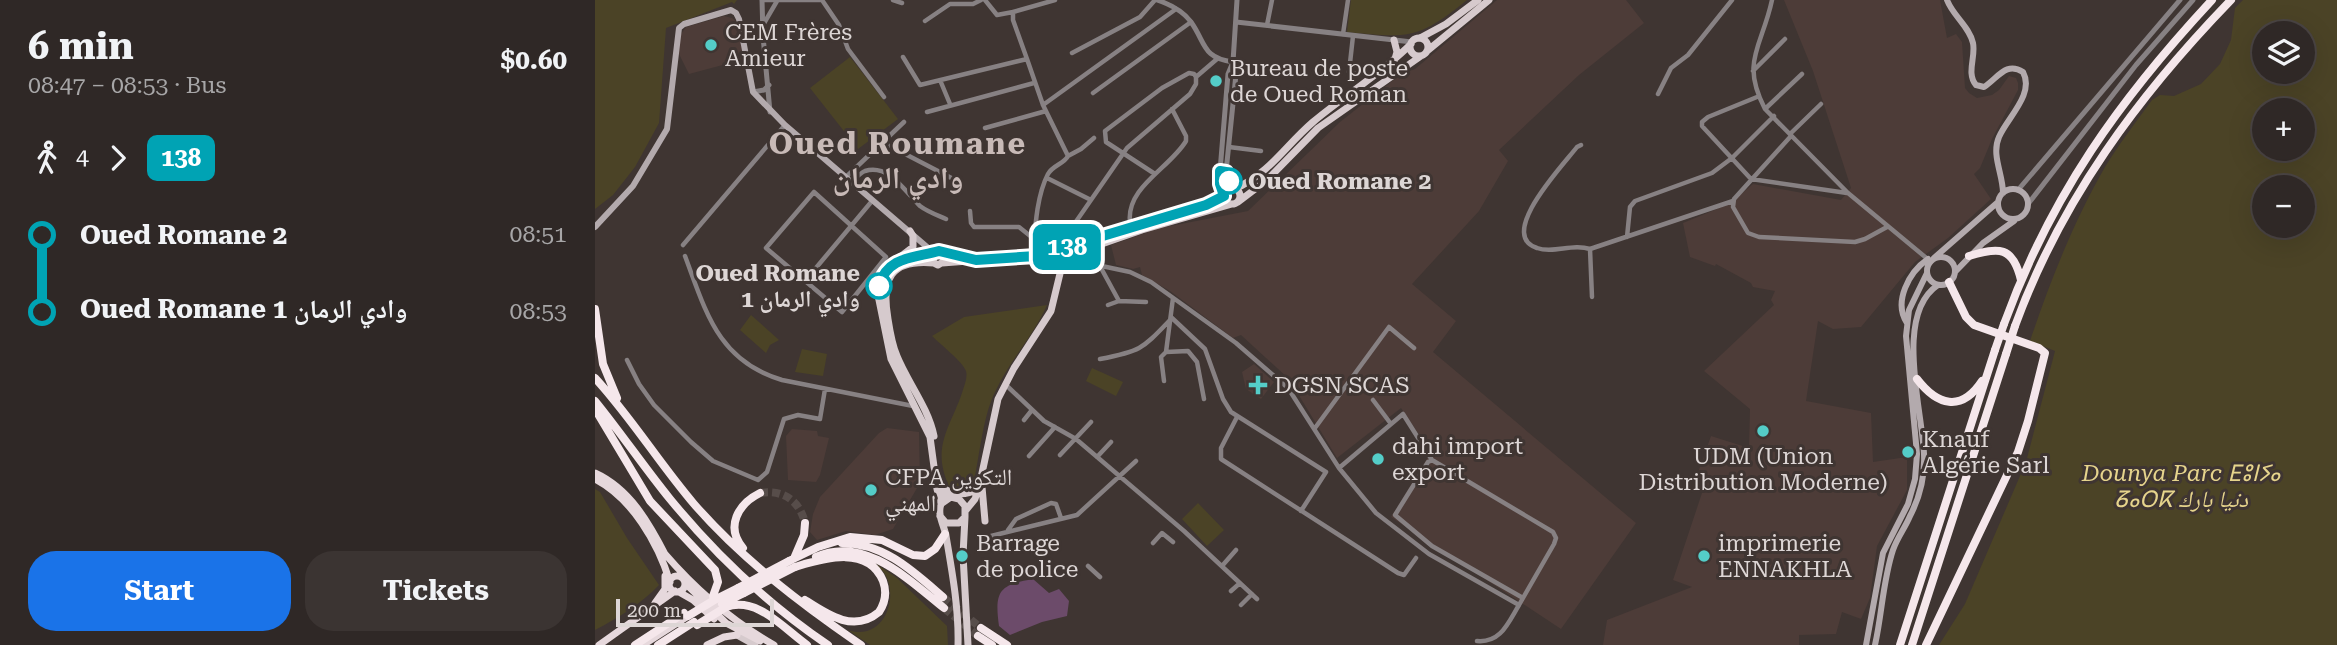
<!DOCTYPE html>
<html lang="en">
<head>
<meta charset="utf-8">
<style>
	body { margin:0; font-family:"Roboto Serif","Noto Naskh Arabic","Noto Sans Tifinagh",serif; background:#3b3432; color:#f1f3f6; height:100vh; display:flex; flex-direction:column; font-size:26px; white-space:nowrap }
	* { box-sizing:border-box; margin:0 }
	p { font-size:23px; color:#a7a6a7 }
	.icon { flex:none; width:38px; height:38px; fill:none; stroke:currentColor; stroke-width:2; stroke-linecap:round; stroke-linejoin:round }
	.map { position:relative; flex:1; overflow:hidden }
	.side { display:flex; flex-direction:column; background:#2f2826; width:595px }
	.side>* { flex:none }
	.badge { padding:0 14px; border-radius:10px; font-size:24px; line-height:46px }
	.controls { position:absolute; left:1657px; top:21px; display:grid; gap:14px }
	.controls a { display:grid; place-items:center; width:63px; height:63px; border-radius:50%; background:#2f2826; box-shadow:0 7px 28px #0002,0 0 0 2px #4a4443; font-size:35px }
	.scale { position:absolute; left:21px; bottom:18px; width:158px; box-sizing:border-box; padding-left:7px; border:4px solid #ddd6d5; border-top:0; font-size:19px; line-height:24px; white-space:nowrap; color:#ddd6d5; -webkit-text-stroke:5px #3f3532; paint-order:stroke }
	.map>.badge { position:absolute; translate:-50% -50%; box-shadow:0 0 0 4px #fff }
	.legs { display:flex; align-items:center; gap:10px; height:77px; padding:0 28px; font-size:23px }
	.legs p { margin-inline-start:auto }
	.summary { display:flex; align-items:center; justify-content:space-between; height:119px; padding:0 28px }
	h1 { font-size:38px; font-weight:700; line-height:52px }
	.cta { display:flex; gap:14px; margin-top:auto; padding:14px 28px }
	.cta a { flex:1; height:80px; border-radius:28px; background:#1a73e8; color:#fff; font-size:28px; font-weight:700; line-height:80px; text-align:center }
	.cta a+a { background:#3b3432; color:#f1f3f6 }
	ul { padding:0 28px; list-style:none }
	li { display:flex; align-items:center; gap:24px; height:77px; font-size:26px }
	li i { display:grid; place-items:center; width:10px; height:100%; margin:0 9px; background:currentColor }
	li i::after { content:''; width:18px; height:18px; margin:-9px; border:5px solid; border-radius:50%; background:#2f2826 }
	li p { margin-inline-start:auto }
	li:first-child i { background:linear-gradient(#0000 50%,currentColor 0) }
	li:last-child i { background:linear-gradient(currentColor 50%,#0000 0) }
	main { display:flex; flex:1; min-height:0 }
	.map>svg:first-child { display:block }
	.built { fill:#4d3c38 }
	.green { fill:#4b4326; fill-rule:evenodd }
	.water { fill:#6c4b6a }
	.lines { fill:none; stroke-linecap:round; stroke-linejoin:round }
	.motorway-tunnel { stroke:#574d4a; stroke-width:8; stroke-dasharray:8 4; stroke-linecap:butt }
	.minor { stroke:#878183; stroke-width:4.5 }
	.tertiary { stroke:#878183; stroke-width:5 }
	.secondary { stroke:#b3aaad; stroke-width:6 }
	.primary { stroke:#d6cacd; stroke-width:7 }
	.trunk { stroke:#e6d8dc; stroke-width:7 }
	.motorway { stroke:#f5e7eb; stroke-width:8 }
	.motorway-bridge { stroke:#f5e7eb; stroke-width:8 }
	.line-1-casing { stroke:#fff; stroke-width:16 }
	.line-1 { stroke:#00a3b4; stroke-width:10 }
	.poi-dot { fill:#54cdc8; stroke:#3f3532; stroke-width:2.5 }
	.stop-1-dot { fill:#fff; stroke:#00a3b4; stroke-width:3.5 }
	.labels { text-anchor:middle; stroke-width:6; stroke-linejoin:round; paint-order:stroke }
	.poi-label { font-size:23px; fill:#ddd6d5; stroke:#3f3532; text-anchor:start }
	.stop-label { font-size:23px; font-weight:bold; fill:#ddd6d5; stroke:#3f3532; text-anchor:start }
	.park-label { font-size:23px; font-style:italic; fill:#e6d48c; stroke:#3f3532 }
	.district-label { font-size:30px; font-weight:bold; letter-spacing:2px; fill:#c8bab7; stroke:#3f3532 }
</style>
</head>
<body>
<main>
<section class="side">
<div class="summary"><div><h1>6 min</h1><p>08:47 – 08:53 · Bus</p></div><b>$0.60</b></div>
<div class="legs"><svg class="icon" aria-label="walk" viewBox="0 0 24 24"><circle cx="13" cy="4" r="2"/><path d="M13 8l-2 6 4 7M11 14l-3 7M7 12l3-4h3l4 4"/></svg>4<svg class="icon" aria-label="forward" viewBox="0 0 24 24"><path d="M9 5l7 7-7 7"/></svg><b class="badge" style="background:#00a3b4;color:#fff">138</b></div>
<ul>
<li><i style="color:#00a3b4"></i><b>Oued Romane 2</b><p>08:51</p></li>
<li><i style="color:#00a3b4"></i><b>Oued Romane 1 وادي الرمان</b><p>08:53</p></li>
</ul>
<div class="cta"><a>Start</a><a>Tickets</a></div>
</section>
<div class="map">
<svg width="1742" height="645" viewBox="0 0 1742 645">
	<rect width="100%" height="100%" fill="#3f3532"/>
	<path class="built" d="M902 0H1031L1049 23 984 75 904 150 913 161 884 211 817 284 861 321 838 352 1041 523 966 629 796 517 836 452 806 408 742 458 694 379 646 335 638 338 575 291 547 275 545 267 538 269 521 265 516 245 565 228 653 211 745 122 806 74 820 69Z
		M1189 0H1345L1352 38 1361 34 1367 42 1370 88 1374 93 1382 98 1397 95 1404 90 1414 76 1421 78 1423 83V90L1397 139 1385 168 1379 174 1396 199 1353 238 1320 262 1266 327 1238 329 1223 321 1211 401 1276 413 1278 462 1312 457V490L1282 546 1275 598 1266 619 1247 612 1241 634 1204 635V645H1008L1012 620 1097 587 1078 580 1110 484 1100 481 1116 436 1154 448 1155 409 1109 371 1179 305 1176 300 1180 291 1158 287 1156 283 1121 264 1120 266 1095 257 1088 223 1134 204 1158 184 1246 200 1256 188 1218 71Z
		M129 16 137 18 143 23 150 59 94 74 83 52 86 34 91 27Z
		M659 364 679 382 666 399 651 389 647 372Z
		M292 428 324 432 325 483 298 529 280 535 251 531 222 540 215 532 218 514 225 497 284 433Z
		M197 429 222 431 223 436 234 438 225 475 221 482 193 480 191 436Z"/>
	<path class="green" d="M0 0H142L139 4 137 2 71 28 64 123 40 167 18 195 0 209Z
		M756 0H872C823 40 813 38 752 32Z
		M1648 0H1742V645H1344L1370 604 1431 462 1460 351 1435 341C1456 279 1478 223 1510 167 1524 144 1541 122 1557 100L1565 95 1579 96 1606 84 1625 64 1636 40 1640 8ZM1670 33H1708V72H1670ZM1670 110H1708V149H1670ZM1670 187H1708V226H1670Z
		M255 57 303 119 263 149 215 88Z
		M452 305C439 335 415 360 401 390 388 415 385 453 379 481L375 490 367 491 354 486C336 447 355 428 367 393 369 386 373 378 371 371 368 362 345 344 337 336L369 317Z
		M156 315 184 340 175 345 171 353 145 330Z
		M207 349 232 354 228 376 200 372Z
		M497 368 528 382 521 396 491 381Z
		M0 489 5 492 32 538 64 585C46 604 23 618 0 630Z
		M603 503 629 530 612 546 587 519Z
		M277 561 302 578 352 626 353 645H275L253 630C285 641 303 605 292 578 289 571 283 566 277 561Z"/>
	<path class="water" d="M438 579 454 593 464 589 474 601 472 616 447 622 415 635 404 626C399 590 405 585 438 579Z"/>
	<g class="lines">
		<path class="motorway-tunnel" d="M165 493C188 489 205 501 210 523
			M348 597 386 628
			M349 608 383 636"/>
		<path class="minor" d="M167 0H226
			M227 0 244 25 253 49 289 97
			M298 0 307 3
			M390 0 402 15 418 12
			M1177 0C1167 47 1145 61 1170 109L1253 193 1335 261
			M330 21 355 4H378L386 0
			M168 25 182 1
			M672 25 677 0
			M748 34 753 0
			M758 36 754 72 762 74
			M477 53 545 17 560 0
			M308 57 325 85 432 59 448 105 473 156C469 164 458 165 453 174 441 197 440 231 438 256
			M432 59 418 20V12L460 0
			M1158 71 1190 39
			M345 80 355 104
			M498 93 596 22
			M1063 94 1076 68 1093 55 1137 0
			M1162 97 1113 117 1107 122V126L1156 179 1252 193
			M448 105 581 9
			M1170 109 1207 74
			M332 112 439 83
			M390 128 451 111
			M1195 134 1226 104
			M1196 136 1139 199 1138 207 1153 233 1164 237 1260 242 1270 239 1292 227
			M289 143 366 183
			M986 145 982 147C969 164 901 235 942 248 959 254 977 243 995 249L1138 201
			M634 147 666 151
			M473 156 486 149 499 138
			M560 174 511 142 510 131 567 88 594 73 599 74 601 77
			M251 177 309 122
			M452 178 496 200
			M256 182C260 179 265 173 270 171 294 163 311 193 325 206 333 212 342 215 351 219
			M219 192 291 257 247 312 171 248Z
			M375 211 376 223 379 227H424L439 239
			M535 222C531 187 575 168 591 141V136L577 109
			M1032 237 1035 207 1040 201 1117 173 1137 158 1179 116
			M470 243 471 236 532 148 595 94 601 84V77L622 59
			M88 245 190 125
			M468 245 473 241 613 201
			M995 249 997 297
			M90 256C111 312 123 361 187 380L318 406
			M469 258 535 272 556 282 641 343 693 388 744 468 781 513 834 554 924 605 928 598 959 544 961 538 958 532 837 460 833 462 800 515 837 546 928 598
			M506 268 524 301
			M210 281 277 201
			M513 305 524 301 551 302
			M571 352 578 298
			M505 359C547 351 547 349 577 318L610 349 628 399 636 412 731 472 706 511
			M32 360 44 384 59 405 96 442 118 461 163 480 172 472 189 419 203 415 225 419 230 389
			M569 381 566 357 571 352 593 351 602 362 609 399
			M411 385 449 421 481 439 589 531 662 599
			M778 400 796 424
			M642 417 626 448V459L803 573 809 575 821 558
			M429 420 437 410
			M720 428 794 327 819 348
			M465 455 496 422
			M434 456 460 427
			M502 457 516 442
			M744 468 808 414 837 460
			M413 530 421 519 456 503 461 504 466 518
			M396 536 482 515 541 461
			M558 543 567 533 578 542
			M493 566 505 577
			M627 566 641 550
			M636 591 645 583
			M646 605 657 594
			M882 641C906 643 913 623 924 605"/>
		<path class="tertiary" d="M167 0 168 36 175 112
			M562 0C574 4 588 11 596 22 611 43 607 58 638 62
			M641 22 817 42
			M158 92 169 90 174 85
			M639 188 631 172 641 74 638 62 642 0
			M1423 190 1585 0
			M629 194 625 184V171L633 74 638 62
			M1433 204 1541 65 1598 0"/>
		<path class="secondary" d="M1352 0C1358 16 1374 26 1378 43 1381 57 1371 73 1381 85L1389 87C1403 78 1411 61 1428 72 1440 94 1412 118 1404 137 1396 155 1408 174 1408 193
			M1403 204a15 15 0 1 1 30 0a15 15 0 1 1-30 0Z
			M0 227 38 186 72 129 84 28 89 24 136 10 141 13 144 19 158 92 190 125 339 253
			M1332 271a14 14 0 1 1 28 0a14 14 0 1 1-28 0Z
			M1339 258 1403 202
			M1360 272 1388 243 1419 221
			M1312 323C1298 302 1314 272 1333 259
			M1271 645 1288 553 1313 504 1320 479 1322 454 1311 336 1314 310 1332 273
			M1280 645C1287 614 1288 580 1298 550 1302 538 1310 528 1315 516 1325 497 1330 475 1329 454 1327 408 1299 314 1343 285"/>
		<path class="primary" d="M825 38 851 24 883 0
			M815 47a9 9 0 1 1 18 0a9 9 0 1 1-18 0Z
			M799 40 802 52 800 59
			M832 51 894 0
			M629 196a8 8 0 1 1 16 0a8 8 0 1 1-16 0Z
			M640 189C677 171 689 147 718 122 750 95 786 74 816 44
			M643 202 672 180 723 128 826 56
			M348 253 373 259
			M337 255 339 263 343 265 348 262 349 256 344 251 337 255 311 258 296 265 288 275 283 295 296 359 335 437 342 489 346 504
			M441 256 611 205 629 196
			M305 257 318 247V236L315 231
			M339 263C295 259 286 279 293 319 295 332 297 345 302 356 313 383 333 407 339 436
			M347 263 441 256 448 258 469 257 547 230 637 204
			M344 479 352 499
			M347 487C359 496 370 496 383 489
			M387 487 390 521
			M371 510 380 499 384 487 403 399 419 368 456 311 469 257
			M345 516 351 523H364L370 517V506L364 499 356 497 346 504C342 515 349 525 351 536 357 571 364 609 363 645
			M370 517 368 555 373 645
			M142 635 160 645"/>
		<path class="trunk" d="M0 473C35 489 54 523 71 556
			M0 479C37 498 63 543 75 582
			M70 554C102 591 137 621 179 645
			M74 584a8 8 0 1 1 16 0a8 8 0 1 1-16 0Z
			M90 583 131 623 165 641
			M84 592 98 600 119 619
			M60 603 70 589V576
			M4 645 80 591
			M48 645 93 616
			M112 645 129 637 142 635"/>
		<path class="motorway" d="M1374 256C1404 247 1418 246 1426 280
			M0 309 8 364 22 398
			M1409 324C1456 195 1525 99 1617 0
			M1420 326C1466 200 1543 96 1636 0
			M0 378C36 417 64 463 99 504 147 559 206 604 266 645
			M1322 379C1342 405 1366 413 1387 381
			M0 401C26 433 49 467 75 499 120 554 174 605 233 645
			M0 409 55 501 120 570 123 582 118 596
			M247 543C289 543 318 571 348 597
			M148 548C130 527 143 504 165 493
			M200 556 209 535 210 523
			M221 557C269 535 314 580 349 608
			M194 561 223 547 255 537 287 540 318 555 330 556 340 549 350 534
			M200 567C227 559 273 544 288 581 292 592 290 603 284 612 259 633 233 615 210 600
			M121 599 143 588
			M127 604 149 593
			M131 607C162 596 188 628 212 645
			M386 628 412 645
			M383 636 397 645
			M40 645 89 613
			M63 645 99 622
			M1305 645 1400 350
			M1317 645 1411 354
			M1331 645 1423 452 1433 421 1450 353 1444 348 1379 325 1371 317 1354 282"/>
		<path class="motorway-bridge" d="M1400 350 1409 324
			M1411 354 1420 326
			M143 588 194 561
			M149 593 200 567
			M93 616 121 599
			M102 625 131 607"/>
	</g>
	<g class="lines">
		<g class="line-1-casing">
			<path id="line-1" d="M284 286C292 256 320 258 344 251L381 260 441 256 611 205 629 196 625 184V171L631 172 634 181"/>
		</g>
		<use href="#line-1" class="line-1"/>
	</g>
	<g class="poi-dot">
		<circle cx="116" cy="45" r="7"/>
		<circle cx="621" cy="81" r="7"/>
		<path d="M659.5 374.5h7v7h7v7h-7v7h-7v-7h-7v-7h7z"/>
		<circle cx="1168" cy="431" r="7"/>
		<circle cx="1313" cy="452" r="7"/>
		<circle cx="783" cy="459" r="7"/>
		<circle cx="276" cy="490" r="7"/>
		<circle cx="367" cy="556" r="7"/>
		<circle cx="1109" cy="556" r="7"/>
	</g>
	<g class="stop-1-dot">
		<circle cx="634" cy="181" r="12"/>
		<circle cx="284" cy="286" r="12"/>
	</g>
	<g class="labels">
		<g class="poi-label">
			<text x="130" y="40">CEM Frères<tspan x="130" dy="26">Amieur</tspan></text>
			<text x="635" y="76">Bureau de poste<tspan x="635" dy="26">de Oued Roman</tspan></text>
			<text x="679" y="393">DGSN SCAS</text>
			<text x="1327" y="447">Knauf<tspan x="1327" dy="26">Algérie Sarl</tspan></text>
			<text x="797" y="454">dahi import<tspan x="797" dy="26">export</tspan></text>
			<text x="1168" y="464" text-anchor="middle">UDM (Union<tspan x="1168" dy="26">Distribution Moderne)</tspan></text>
			<text x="290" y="485">CFPA التكوين<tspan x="290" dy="26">المهني</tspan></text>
			<text x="381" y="551">Barrage<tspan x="381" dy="26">de police</tspan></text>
			<text x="1123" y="551">imprimerie<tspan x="1123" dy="26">ENNAKHLA</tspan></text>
		</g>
		<g class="stop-label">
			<text x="653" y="189">Oued Romane 2</text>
			<text x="265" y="281" text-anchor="end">Oued Romane<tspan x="265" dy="26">1 وادي الرمان</tspan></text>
		</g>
		<g class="park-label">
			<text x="1586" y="481">Dounya Parc ⴹⵓⵏⵢⴰ<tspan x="1586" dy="26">ⵒⴰⵔⴽ دنيا بارك</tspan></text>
		</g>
		<g class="district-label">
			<text x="303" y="154">Oued Roumane<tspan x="303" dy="34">وادي الرمان</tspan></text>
		</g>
	</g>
</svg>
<div class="controls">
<a><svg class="icon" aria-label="layers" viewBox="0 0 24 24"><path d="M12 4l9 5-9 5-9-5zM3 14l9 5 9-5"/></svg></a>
<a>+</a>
<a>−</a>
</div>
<div class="scale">200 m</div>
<b class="badge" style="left:472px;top:247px;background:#00a3b4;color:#fff">138</b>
</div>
</main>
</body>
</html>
